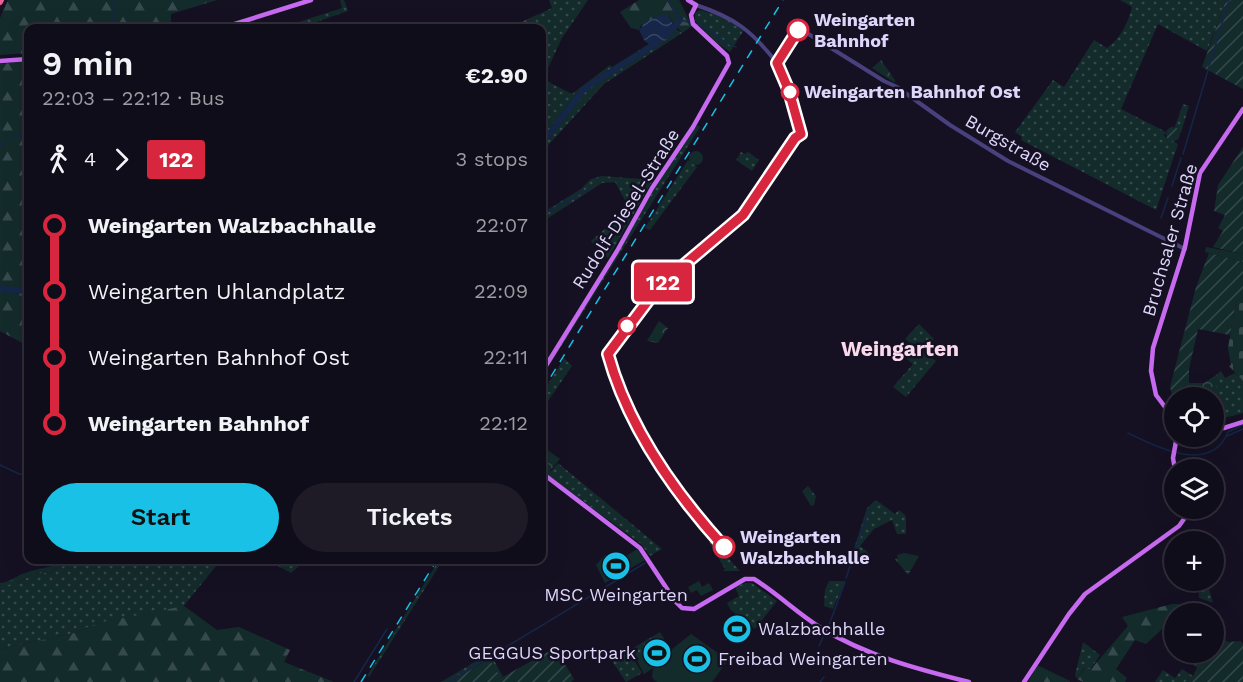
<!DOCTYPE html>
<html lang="en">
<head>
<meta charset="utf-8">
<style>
	body { margin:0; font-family:"Work Sans",sans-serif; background:#1e1b27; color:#f1f3f6; height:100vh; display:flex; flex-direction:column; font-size:22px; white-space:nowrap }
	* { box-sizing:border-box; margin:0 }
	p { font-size:20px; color:#9c9ca2 }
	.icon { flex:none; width:33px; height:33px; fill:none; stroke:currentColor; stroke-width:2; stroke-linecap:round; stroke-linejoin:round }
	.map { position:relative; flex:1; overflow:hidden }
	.sheet { position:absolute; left:24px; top:24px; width:522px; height:540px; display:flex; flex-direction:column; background:#100d1a; border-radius:12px; box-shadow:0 6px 24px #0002,0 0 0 2px #302d39 }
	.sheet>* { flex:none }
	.badge { padding:0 12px; border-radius:4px; font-size:21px; line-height:39px }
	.buttons { position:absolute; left:1164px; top:387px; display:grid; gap:12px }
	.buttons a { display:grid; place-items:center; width:60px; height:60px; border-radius:50%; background:#100d1a; box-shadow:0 6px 24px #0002,0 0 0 2px #302d39; font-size:30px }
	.map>.badge { position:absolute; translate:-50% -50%; box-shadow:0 0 0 3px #fff }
	.legs { display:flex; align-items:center; gap:9px; height:66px; padding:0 18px; font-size:20px }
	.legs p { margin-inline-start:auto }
	.summary { display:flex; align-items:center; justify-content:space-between; height:102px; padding:0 18px }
	h1 { font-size:33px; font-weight:600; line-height:45px }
	.cta { display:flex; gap:12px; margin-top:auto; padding:12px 18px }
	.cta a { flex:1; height:69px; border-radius:36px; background:#18c1e5; color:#111; font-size:24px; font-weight:600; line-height:69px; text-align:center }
	.cta a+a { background:#1e1b27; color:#f1f3f6 }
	ul { padding:0 18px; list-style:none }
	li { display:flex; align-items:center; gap:21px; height:66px; font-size:22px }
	li i { display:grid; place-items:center; width:9px; height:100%; margin:0 8px; background:currentColor }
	li i::after { content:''; width:15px; height:15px; margin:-8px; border:4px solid; border-radius:50%; background:#100d1a }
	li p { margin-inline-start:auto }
	li:first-child i { background:linear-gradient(#0000 50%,currentColor 0) }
	li:last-child i { background:linear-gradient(currentColor 50%,#0000 0) }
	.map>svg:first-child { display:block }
	.grass { fill:url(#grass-dots) }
	.forest { fill:url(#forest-firs) }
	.cemetery { fill:url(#cemetery-stones) }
	.park { fill:url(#park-crowns) }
	.garden { fill:url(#garden-furrows) }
	.pitch { fill:#142b2c }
	.water { fill:url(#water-waves) }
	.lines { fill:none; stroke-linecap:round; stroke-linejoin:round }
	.stream { stroke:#152648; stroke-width:1.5 }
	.river { stroke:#152648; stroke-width:6 }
	.minor { stroke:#48417d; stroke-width:4 }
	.major { stroke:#c76aef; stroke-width:4.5 }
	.highway { stroke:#ee5f99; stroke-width:6 }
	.rail { stroke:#18c1e5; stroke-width:1.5; stroke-dasharray:9 8; stroke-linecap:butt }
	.line-1-casing { stroke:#fff; stroke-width:14 }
	.line-1 { stroke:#d7263d; stroke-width:9 }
	.stop-1-dot { fill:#fff; stroke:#d7263d; stroke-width:3 }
	.labels { text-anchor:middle; stroke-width:5; stroke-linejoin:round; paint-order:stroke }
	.stop-label { font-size:18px; font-weight:bold; fill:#ded7fb; stroke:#151123; text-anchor:start }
	.street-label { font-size:18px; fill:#ded7fb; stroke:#151123 }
	.poi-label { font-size:18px; fill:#ded7fb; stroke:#151123; text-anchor:start }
	.quarter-label { font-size:21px; font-weight:bold; fill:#fbd9ec; stroke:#151123 }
</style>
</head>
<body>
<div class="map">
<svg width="1243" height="682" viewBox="0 0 1243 682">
	<defs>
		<pattern id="grass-dots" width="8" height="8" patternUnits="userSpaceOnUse" patternTransform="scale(1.5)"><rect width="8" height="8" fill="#142b2c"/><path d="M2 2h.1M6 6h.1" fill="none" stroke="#36494c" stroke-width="1.8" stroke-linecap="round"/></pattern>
		<pattern id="forest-firs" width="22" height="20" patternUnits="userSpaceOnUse" patternTransform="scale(1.5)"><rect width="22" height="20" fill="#142b2c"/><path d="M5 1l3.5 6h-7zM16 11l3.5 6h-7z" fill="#36494c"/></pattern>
		<pattern id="cemetery-stones" width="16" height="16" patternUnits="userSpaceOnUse" patternTransform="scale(1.5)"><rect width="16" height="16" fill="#142b2c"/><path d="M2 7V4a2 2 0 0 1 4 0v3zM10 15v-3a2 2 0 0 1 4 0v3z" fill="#36494c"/></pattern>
		<pattern id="park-crowns" width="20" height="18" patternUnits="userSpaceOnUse" patternTransform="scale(1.5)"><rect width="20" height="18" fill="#142b2c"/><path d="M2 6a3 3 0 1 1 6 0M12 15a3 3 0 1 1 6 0" fill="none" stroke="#36494c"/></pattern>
		<pattern id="garden-furrows" width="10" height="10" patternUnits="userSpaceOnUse" patternTransform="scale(1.5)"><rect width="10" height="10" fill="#142b2c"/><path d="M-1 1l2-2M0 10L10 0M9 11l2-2" fill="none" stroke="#36494c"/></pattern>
		<pattern id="water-waves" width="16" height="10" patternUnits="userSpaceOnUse" patternTransform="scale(1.5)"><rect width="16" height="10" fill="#152648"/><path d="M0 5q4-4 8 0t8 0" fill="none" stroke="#374563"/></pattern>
	</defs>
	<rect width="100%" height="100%" fill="#151123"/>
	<path class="grass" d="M340 0H344L348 11 299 28H280L342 8Z
		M549 0H588L562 38 543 79 572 94 610 65 612 67 649 44 652 47 676 29 682 33 604 84 542 152V28H508L552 8Z
		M1120 0H1226L1207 51 1158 24 1121 109 1166 132 1164 136 1178 144 1156 210 1021 140 1022 137 1015 132 1053 80 1064 87 1094 40 1107 48C1121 38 1128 23 1132 7Z
		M700 10 725 17 744 30 730 52 717 43 695 21V13Z
		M1183 104 1189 106 1181 133 1174 129Z
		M696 125 700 127 542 377 660 179Z
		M741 152 745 154 748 152 759 160 752 171 736 160Z
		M688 160 697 167 650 230 645 228Z
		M602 176 653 180 608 258 591 241 629 208 615 182 602 183 542 222V213L581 189 591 179Z
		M919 324 934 339 924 352 936 361 906 397 893 387 913 364 903 356 913 345 905 339Z
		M564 358 572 366 542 410V394Z
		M1221 371 1225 378 1235 373 1243 381V413L1228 417 1214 415V412L1220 409V401L1216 400V375Z
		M542 452 550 472 558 463 662 549 650 556 641 544 542 471Z
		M876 500 895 514 899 510 906 516V534H897L892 520 874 529 860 546 871 555 868 561 852 555 867 508Z
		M712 540 740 571H723L725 569 709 542Z
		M76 560H221L182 608 98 623 74 633 0 649V586L19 582 33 574 51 572Z
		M267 560H306L291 573Z
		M439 560H443L369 677 367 676Z
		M829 581H845L833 609 824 606 825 590Z
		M1207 581 1213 603 1199 598 1198 584Z
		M745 583H752L777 601 755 629 731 610 727 603 739 596 735 587Z
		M653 636 654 638 636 659 630 650Z
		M1083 642 1100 655 1090 670 1084 668 1077 679 1075 675Z
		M629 651 642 673 626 682 612 661Z
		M490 653 503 677 500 678 488 659 450 682H441Z
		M1182 669 1193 676 1185 682H1155L1163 670 1175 678Z"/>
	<path class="forest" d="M8 0H217L171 14V28H28V53L0 55V18Z
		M639 0H679L692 26 682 33 668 16 641 25 639 30 631 28 620 12Z
		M28 61V346L0 331V64Z
		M1206 247 1243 254V262L1205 252Z
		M69 560H76L51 572 33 574 15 584 0 586V583C10 582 13 578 22 574 38 568 54 567 69 560Z
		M1172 604H1179L1180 609 1174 614V618L1146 644 1135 640 1116 669 1127 678 1125 682H1083L1077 679 1085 668 1091 669 1128 626 1122 617Z
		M184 606 217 630 239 627 290 650 284 662 334 682H0V649L74 633 98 623Z
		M1037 665 1070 681V682H1028Z"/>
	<path class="cemetery" d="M1243 297V381L1229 366 1231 365 1228 348 1236 302Z"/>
	<path class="park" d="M881 60 895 80V83L872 68Z
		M689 158a7 7 0 1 1 14 0a7 7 0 1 1-14 0Z
		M659 321 668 328 658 343 647 341Z
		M1216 375V400L1214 398H1189V383H1204Z
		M542 446 560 459 549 472 545 467Z
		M808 486 816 496 814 505 811 506 802 491Z
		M904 553 919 556 908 575 895 559 898 558 897 555Z"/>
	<path class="garden" d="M1226 0H1243V89L1202 67Z
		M1166 134a7 7 0 1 1 14 0a7 7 0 1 1-14 0Z
		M1243 147V254L1213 247 1223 231 1218 228 1225 215 1214 211 1218 185Z
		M1209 253 1243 262V297L1236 302 1230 335 1198 329 1189 369V397L1174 398V402L1170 387 1196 287Z
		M1214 633 1228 642 1241 641 1243 644V682H1185L1193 676 1197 668 1184 654 1214 652Z
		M555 648 574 679 571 682H450L489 659 501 678Z"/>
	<path class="pitch" d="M637 549 645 560 605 583 596 565 605 555 615 563Z
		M699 581 702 587 709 583 713 590 701 596 697 590 691 593 688 587Z
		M660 632 671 650 691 634 728 660 712 682H657L652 678 653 668 644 674 636 659 653 636Z"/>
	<path class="water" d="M663 14 668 16 676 28 668 39 652 47 644 40 639 30 645 22Z"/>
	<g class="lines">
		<path class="stream" d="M668 0 680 20 692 23
			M697 24C713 29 719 42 736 47
			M111 28 115 0
			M13 138 28 129
			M0 145 7 141
			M1183 154 1229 0
			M1172 186 1181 158
			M542 215 588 189
			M1161 218 1168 198
			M1128 433C1156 447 1211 475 1228 432L1243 425
			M1227 436 1243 429
			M0 465 19 474H28
			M846 578 870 508
			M829 625 845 582
			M819 646 824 635
			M354 682 387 629
			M448 682 645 563
			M820 682 824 677"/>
		<path class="river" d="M670 33 680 20
			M542 143 585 88 657 43
			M0 289 28 291"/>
		<path class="minor" d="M696 5C735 18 751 30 777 63L798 30H802L884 81 897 87 950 125 1008 161 1185 249"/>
		<path class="major" d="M222 28 311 0
			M0 61 28 59
			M542 372 617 251 652 188 693 127 729 63 727 56 693 24 691 15 696 5 688 0
			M1174 419 1156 395 1151 371 1153 348 1185 247 1200 173 1243 109
			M1214 427 1224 428 1243 422
			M1175 470 1173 458 1177 436
			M542 473 640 548 675 601 682 608 694 609 745 579H754C777 593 797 613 821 628 867 656 917 669 969 682
			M1024 682 1069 614 1085 594 1179 526 1184 519V508"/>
		<path class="highway" d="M0 2 1 0"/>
		<path class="rail" d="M542 391 783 0
			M361 682 437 560"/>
	</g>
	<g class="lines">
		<g class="line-1-casing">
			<path id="line-1" d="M724 547C674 492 628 427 608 354L659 286 743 215 795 138 801 134 789 91 777 63 798 30"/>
		</g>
		<use href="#line-1" class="line-1"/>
	</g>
	<defs>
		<g id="stadium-disc" transform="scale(1.5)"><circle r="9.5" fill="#18c1e5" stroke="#151123"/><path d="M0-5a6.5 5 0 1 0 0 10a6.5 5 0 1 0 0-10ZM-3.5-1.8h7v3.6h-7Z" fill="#111"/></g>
	</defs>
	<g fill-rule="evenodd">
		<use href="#stadium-disc" x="616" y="566"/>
		<use href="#stadium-disc" x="737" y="629"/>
		<use href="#stadium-disc" x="657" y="653"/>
		<use href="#stadium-disc" x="697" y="659"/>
	</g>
	<g class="stop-1-dot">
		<circle cx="798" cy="30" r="10"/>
		<circle cx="790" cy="92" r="8"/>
		<circle cx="627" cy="326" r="8"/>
		<circle cx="724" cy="547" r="10"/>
	</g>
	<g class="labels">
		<g class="stop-label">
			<text x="814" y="26">Weingarten<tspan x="814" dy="21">Bahnhof</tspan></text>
			<text x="804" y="98">Weingarten Bahnhof Ost</text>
			<text x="740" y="543">Weingarten<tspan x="740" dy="21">Walzbachhalle</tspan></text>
		</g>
		<g class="street-label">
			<text transform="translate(1008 143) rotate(30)" y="6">Burgstraße</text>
			<text transform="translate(626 209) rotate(-58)" y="6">Rudolf-Diesel-Straße</text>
			<text transform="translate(1170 240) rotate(-74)" y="6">Bruchsaler Straße</text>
		</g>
		<g class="poi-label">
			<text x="616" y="601" text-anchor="middle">MSC Weingarten</text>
			<text x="758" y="635">Walzbachhalle</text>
			<text x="636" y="659" text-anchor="end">GEGGUS Sportpark</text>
			<text x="718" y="665">Freibad Weingarten</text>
		</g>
		<g class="quarter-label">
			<text x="900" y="356">Weingarten</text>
		</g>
	</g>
</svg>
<div class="buttons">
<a><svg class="icon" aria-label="locate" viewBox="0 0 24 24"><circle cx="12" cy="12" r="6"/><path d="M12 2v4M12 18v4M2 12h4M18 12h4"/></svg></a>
<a><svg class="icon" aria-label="layers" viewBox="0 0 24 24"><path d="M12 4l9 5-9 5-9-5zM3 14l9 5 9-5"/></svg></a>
<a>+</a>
<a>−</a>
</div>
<b class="badge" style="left:663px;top:282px;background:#d7263d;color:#fff">122</b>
<section class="sheet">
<div class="summary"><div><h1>9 min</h1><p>22:03 – 22:12 · Bus</p></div><b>€2.90</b></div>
<div class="legs"><svg class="icon" aria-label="walk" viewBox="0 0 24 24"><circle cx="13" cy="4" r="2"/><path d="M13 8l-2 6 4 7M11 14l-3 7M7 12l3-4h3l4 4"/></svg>4<svg class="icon" aria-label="forward" viewBox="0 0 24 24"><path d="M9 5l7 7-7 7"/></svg><b class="badge" style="background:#d7263d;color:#fff">122</b><p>3 stops</p></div>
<ul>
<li><i style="color:#d7263d"></i><b>Weingarten Walzbachhalle</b><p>22:07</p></li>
<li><i style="color:#d7263d"></i><span>Weingarten Uhlandplatz</span><p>22:09</p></li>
<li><i style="color:#d7263d"></i><span>Weingarten Bahnhof Ost</span><p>22:11</p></li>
<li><i style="color:#d7263d"></i><b>Weingarten Bahnhof</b><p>22:12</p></li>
</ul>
<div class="cta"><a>Start</a><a>Tickets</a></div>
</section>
</div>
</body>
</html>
